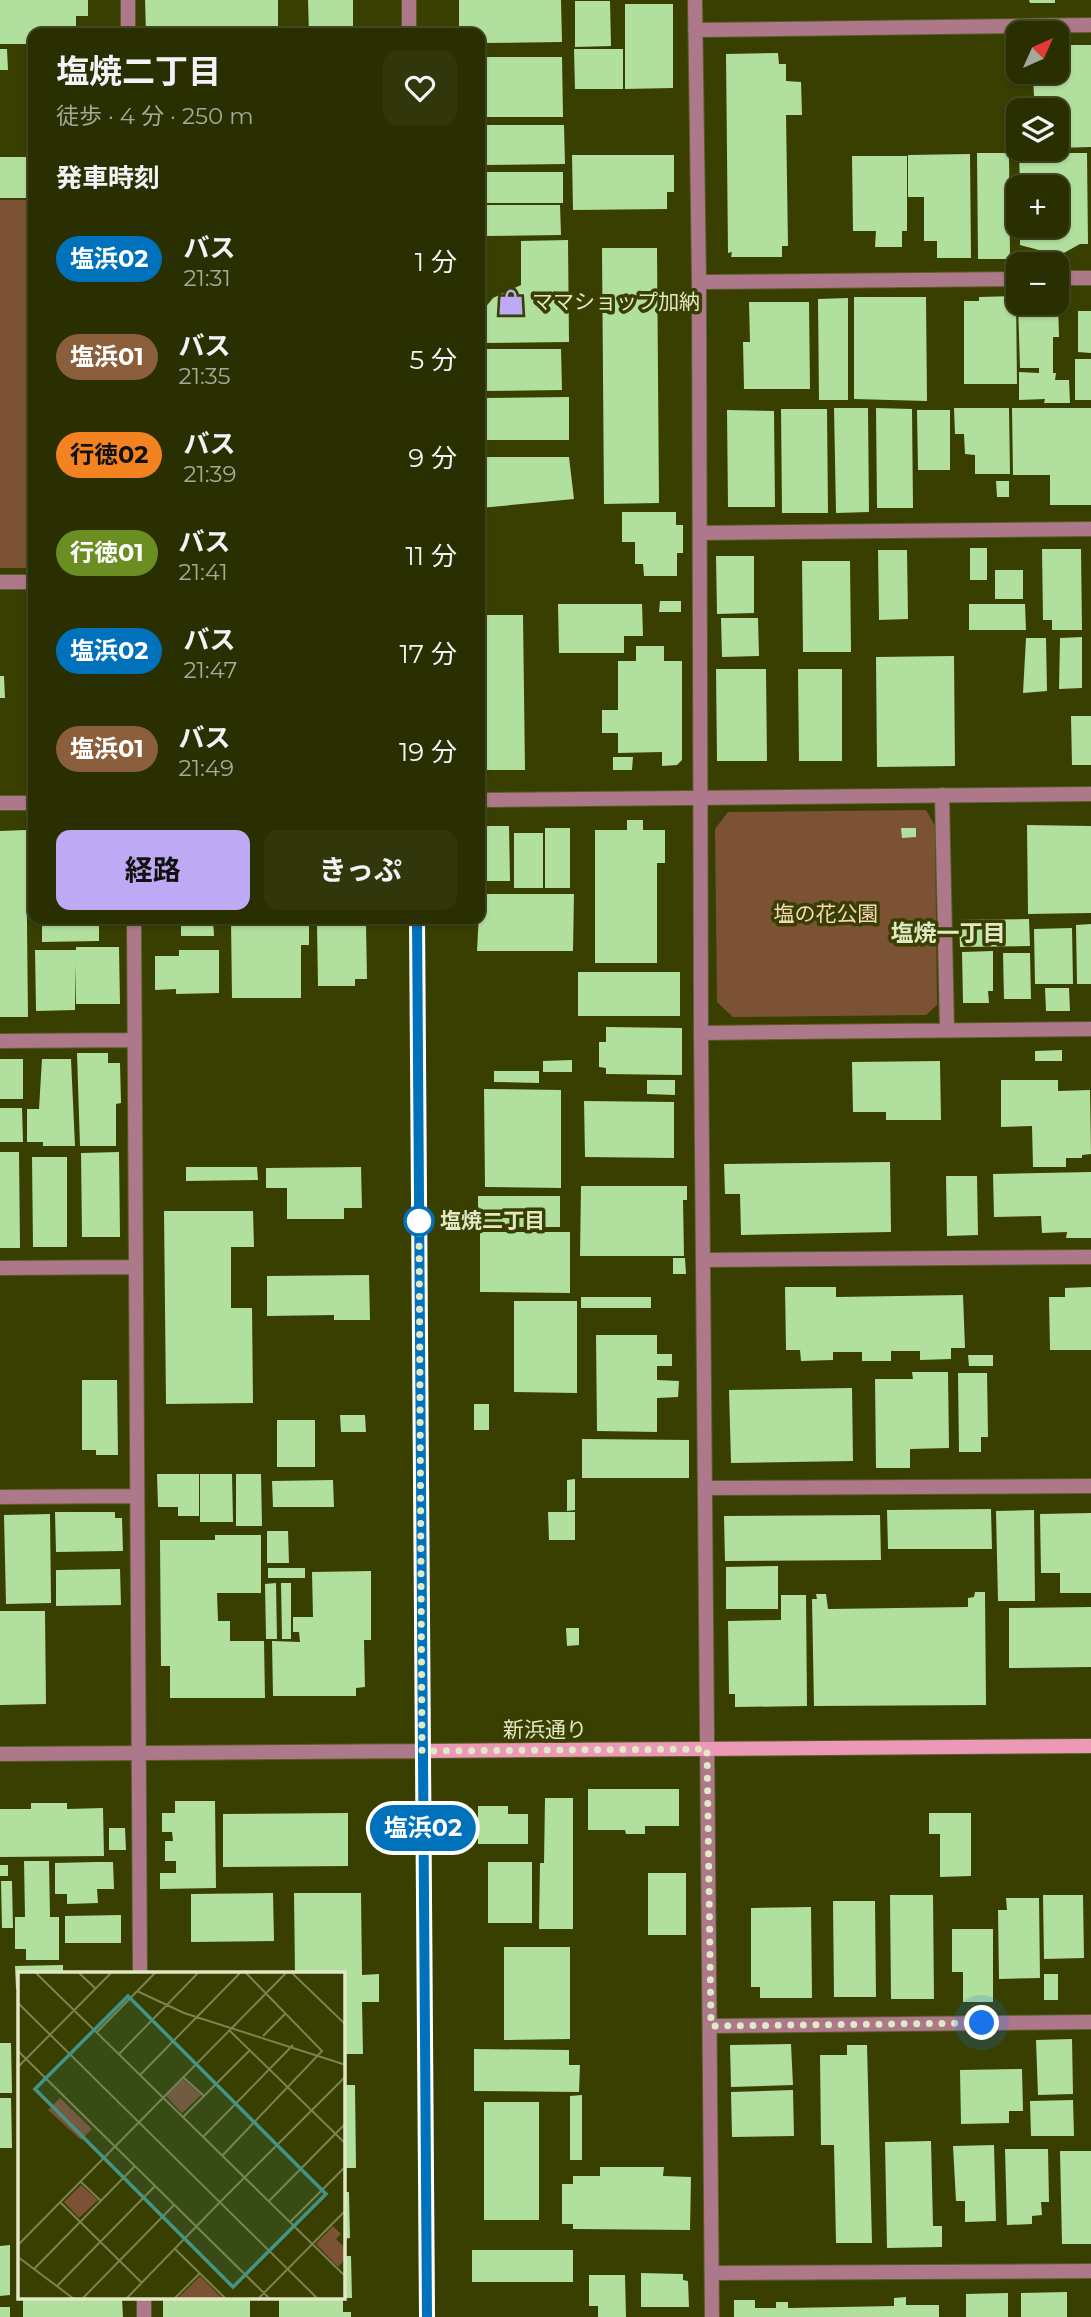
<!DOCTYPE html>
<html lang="ja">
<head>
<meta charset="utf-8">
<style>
	body { margin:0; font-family:Montserrat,"Noto Sans JP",sans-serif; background:#32370b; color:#f1f3f6; height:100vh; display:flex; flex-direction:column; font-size:26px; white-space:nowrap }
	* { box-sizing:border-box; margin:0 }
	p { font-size:23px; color:#a5a999 }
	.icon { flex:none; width:38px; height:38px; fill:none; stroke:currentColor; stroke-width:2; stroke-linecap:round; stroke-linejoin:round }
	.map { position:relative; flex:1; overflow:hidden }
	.side { position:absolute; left:28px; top:28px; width:457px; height:896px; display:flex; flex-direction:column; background:#2a2f01; border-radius:14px; box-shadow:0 2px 5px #0004,0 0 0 2px #464a23 }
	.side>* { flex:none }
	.badge { padding:0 14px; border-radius:23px; font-size:24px; line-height:46px }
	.needle { width:46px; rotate:45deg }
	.controls { position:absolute; left:1006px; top:21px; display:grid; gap:14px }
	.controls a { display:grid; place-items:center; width:63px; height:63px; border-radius:14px; background:#2a2f01; box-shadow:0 2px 5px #0004,0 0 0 2px #464a23; font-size:35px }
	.you { position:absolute; width:35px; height:35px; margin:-18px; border:5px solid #fff; border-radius:50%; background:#1a73e8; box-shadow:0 0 0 10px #1a73e833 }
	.map>.badge { position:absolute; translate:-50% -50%; box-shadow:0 0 0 4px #fff }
	h2 { padding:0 28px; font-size:26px; line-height:63px }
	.round { display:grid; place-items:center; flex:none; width:74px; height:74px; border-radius:14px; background:#32370b }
	.summary { display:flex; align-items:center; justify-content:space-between; height:119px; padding:0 28px }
	h1 { font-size:33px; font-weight:700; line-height:52px }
	.action { display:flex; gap:14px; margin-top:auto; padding:14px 28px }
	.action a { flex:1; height:80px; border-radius:14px; background:#bea9f4; color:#111; font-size:28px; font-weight:700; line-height:80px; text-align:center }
	.action a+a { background:#32370b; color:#f1f3f6 }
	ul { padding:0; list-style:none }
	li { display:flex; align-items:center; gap:21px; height:98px; padding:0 28px }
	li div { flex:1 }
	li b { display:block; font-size:26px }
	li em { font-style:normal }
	li .badge { min-width:77px; font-weight:700; text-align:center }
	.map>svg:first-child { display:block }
	.green { fill:#7b5233 }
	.building { fill:#b1df9e }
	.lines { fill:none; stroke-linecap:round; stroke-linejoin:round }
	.service-casing { stroke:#565e24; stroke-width:16 }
	.minor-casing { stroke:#565e24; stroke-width:16 }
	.tertiary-casing { stroke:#565e24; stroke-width:16 }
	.secondary-casing { stroke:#565e24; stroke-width:16 }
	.service { stroke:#ac788a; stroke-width:14 }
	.minor { stroke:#ac788a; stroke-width:14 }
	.tertiary { stroke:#ac788a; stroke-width:14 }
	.secondary { stroke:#ec99b7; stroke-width:14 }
	.line-casing { stroke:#fff; stroke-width:16 }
	.line { stroke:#0072bc; stroke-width:10 }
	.walk { stroke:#e1e9c4; stroke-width:7; stroke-dasharray:0 12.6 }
	.stop-dot { fill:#fff; stroke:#0072bc; stroke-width:3.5 }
	.labels { text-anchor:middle; stroke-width:7; stroke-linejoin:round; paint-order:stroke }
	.poi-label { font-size:21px; fill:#e1e9c4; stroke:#383f01; text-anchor:start }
	.park-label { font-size:21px; fill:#f9d6be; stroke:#383f01 }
	.stop-label { font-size:21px; font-weight:bold; fill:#e1e9c4; stroke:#383f01; text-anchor:start }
	.street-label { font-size:21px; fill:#e1e9c4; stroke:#383f01 }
	.neighbourhood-label { font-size:23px; font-weight:bold; fill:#e1e9c4; stroke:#383f01 }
	.inset-road { fill:none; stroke:#7c834f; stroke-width:2 }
	.view { fill:#449384; fill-opacity:0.15; stroke:#449384; stroke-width:3.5 }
	.inset-edge { fill:none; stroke:#e1e9c4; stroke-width:3.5 }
</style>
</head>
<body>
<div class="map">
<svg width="1091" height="2317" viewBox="0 0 1091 2317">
	<rect width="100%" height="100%" fill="#383f01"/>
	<path class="green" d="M0 200H33V568H0Z
		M926 810 935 826 937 1005 926 1015 733 1017 717 1002 715 829 728 812Z"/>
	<path class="building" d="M0 0H88V16H76V30H86V33H33V44H0Z
		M145 0H278V33H146Z
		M308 0H353V33H309Z
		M459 0H561L562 42 480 43V33H459Z
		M1029 0H1055V3H1030Z
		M575 1H610L611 46 575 47Z
		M625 4H673V88L625 89Z
		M1057 45H1091V147L1057 148V110H1036V105H1048V97H1034L1033 72H1057Z
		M0 49H7L8 70H0Z
		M574 49H623V89H575Z
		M778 53 779 64H786V81L801 82 802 115H786L788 246H782V257H731L732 252 728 253 726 54Z
		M480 57H562L563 117H480Z
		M480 125H564L565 164 480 165Z
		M977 153H1009L1010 259H978Z
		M1019 153H1087L1088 244H1080L1062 254 1050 253 1020 245V226L1070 225V199H1057V187H1020Z
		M970 154 971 258H937V241H924V197H908V155Z
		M572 155H674V192H667V209L573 210Z
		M852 156H907V231H902V247H875L876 231H853Z
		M0 157H33V198H0Z
		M480 172H563V203H480Z
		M480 205H560L561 235 480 236Z
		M568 240 569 342 480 343V314L493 298 521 285V241Z
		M602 248H657L659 503 604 504Z
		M1016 296 1017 384H964V301H979V297Z
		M854 297H926L927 401 854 399Z
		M848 298V400H819L818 299Z
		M749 302H809L810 389H744L743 342H750Z
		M1026 303H1058L1059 337H1053V373H1056L1055 380H1069L1070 403H1044L1045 399 1019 400V372L1039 373V368H1020L1018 305 1026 306Z
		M1078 311H1091V353L1078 352Z
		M480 349H561L562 390 480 391Z
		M1075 359H1091V400H1075Z
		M569 397V440H480V398Z
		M834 408H868L869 512 836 513Z
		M876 408 912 409 913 508H877Z
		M954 408H1009L1010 474H975V455L965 454 964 434H955Z
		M1012 408H1091V505H1050V475H1013Z
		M781 409H827L828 513H782Z
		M727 410 774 411 775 507H728Z
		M917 410H950V470H918Z
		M480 457H569L574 499 480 508Z
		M996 481H1009V497H997Z
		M622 512H676V525H683V553H677V576H644L643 564H635V542H622Z
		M970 548H987V580H970Z
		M1042 549H1081L1082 630H1052V620H1043Z
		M878 550H907L908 619 879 620Z
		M716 556H754V613L717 614Z
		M802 561H850L851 652H803Z
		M995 570H1023V599H995Z
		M660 601H681V612H659Z
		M558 604H642L643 636H624V653H559Z
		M969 604H1025L1026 630H969Z
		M480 615H523L525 770H480Z
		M721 618H758L759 656 722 657Z
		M1082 637V688L1059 689 1060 638Z
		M1026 638H1046L1047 691 1023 693Z
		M636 646H664V661H682V760L677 765 662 766V752L618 753V733H602V710H618V661H636Z
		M954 656 955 766 877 767 876 657Z
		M716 669H766L767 761H717Z
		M798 669H842V761H799Z
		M0 676H4L5 698H0Z
		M1071 716H1091V765H1072Z
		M613 757H633L632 770H613Z
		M627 820H643V830H665V863H657V963H595V830H627Z
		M1027 825 1091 826V913L1028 914Z
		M480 826H509L510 881H480Z
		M545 828H570V888H545Z
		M901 828H916V837L902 838Z
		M26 830 28 1017H0V831Z
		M514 833H543V888H514Z
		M480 894H574L573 951H477Z
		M42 919H99V941L42 942Z
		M157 919H213L214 936H181V924H157Z
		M231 919H309V945H301V998H232Z
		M1029 919 1030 946 960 947 959 920Z
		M366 924 367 979H355V986H318L317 925Z
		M1091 924V984H1077L1076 925Z
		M1072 928 1073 984H1035L1034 929Z
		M76 947H119L120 1004H76L75 964V1010L36 1011 35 950H76Z
		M179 950H219V993L176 994V989L155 990V956H179Z
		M993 951V991H988L989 1003H963L962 952Z
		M1003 953H1030L1031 999H1004Z
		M578 972H680V1016H578Z
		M1045 988H1069L1070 1011H1046Z
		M606 1027 682 1028V1075L606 1074V1068L599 1067V1042H606Z
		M1062 1050V1061H1035V1051Z
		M77 1053H108V1063H120L121 1103 116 1104V1146H80Z
		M0 1059H23V1099H0Z
		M42 1059H71L75 1146H43V1142H27V1109H39Z
		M572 1060V1072H543V1061Z
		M940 1061 941 1120H886V1112H853L852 1062Z
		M494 1071H539V1083L494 1082Z
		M647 1080H675V1095L647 1094Z
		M1001 1080H1058V1091L1090 1090 1091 1154 1082 1155V1158H1066V1167H1033L1032 1126 1001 1127Z
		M484 1089 561 1090V1188L485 1187Z
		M584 1101 674 1102V1158L585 1157Z
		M0 1108H22L23 1142H0Z
		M0 1152H19L20 1248H0Z
		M119 1152 120 1237H82L81 1153Z
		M32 1157H67V1247H33Z
		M890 1162 891 1232 741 1235 740 1194H725L724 1164Z
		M186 1167H257L258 1180 186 1181Z
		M361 1167 362 1208H344V1219H287V1188H266V1168Z
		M1091 1172V1238H1066L1067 1232 1042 1233 1041 1216 994 1217 993 1174Z
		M946 1176H977L978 1235 947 1236Z
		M581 1186H687V1200H683L684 1256H580Z
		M478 1196H560V1227H478Z
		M164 1211H253L254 1247H231V1308H252L253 1403 166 1404Z
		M480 1232H570V1293L480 1292Z
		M673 1258H685L686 1274H673Z
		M369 1275 370 1320H334V1315L267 1316V1276Z
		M785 1287H836V1297L963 1295 965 1348H951V1359L920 1360V1351H891V1361H862V1352H833V1360L801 1361 800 1350H786Z
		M1091 1287V1350H1050L1049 1297H1065V1288Z
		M581 1297H651V1308H581Z
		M514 1301H577V1393L514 1392Z
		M596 1335H657V1354H672V1366H657V1380L679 1381 678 1397 657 1398V1432L597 1431Z
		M968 1355H993V1366H969Z
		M912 1372H948L949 1448 910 1449V1468H876L875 1379H913Z
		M958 1373H987L988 1437H981V1452H959Z
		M82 1380H117L118 1455H96V1450H82Z
		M852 1388 853 1461 731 1463 729 1390Z
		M474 1404H489V1430H474Z
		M340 1415H365L366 1432H341Z
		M277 1420H315V1467H277Z
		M582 1439 689 1440V1478H582Z
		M157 1474H199V1516H178V1507H158Z
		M200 1474H232L233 1522H200Z
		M236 1474H261L262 1526H236Z
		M575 1479V1510L567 1511V1480Z
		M333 1480 334 1507H273L272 1481Z
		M991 1509 992 1549H888L887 1510Z
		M1034 1510 1035 1601H998L996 1511Z
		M55 1512H115V1518H122L123 1551 56 1552Z
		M548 1512H575V1540H549Z
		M1091 1513V1593H1060V1573H1041L1040 1514Z
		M50 1514 51 1603 6 1604 4 1515Z
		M880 1515 881 1560 725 1561 724 1516Z
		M267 1531H288L289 1563H267Z
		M215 1535H261V1593H217L218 1621H230V1641H264L265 1698H170V1666H161L160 1540H215Z
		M778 1566V1609H726V1567Z
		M268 1568H305V1578H268Z
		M120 1569 121 1605 56 1606V1570Z
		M371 1571V1640H364L365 1687 356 1688V1696H273L272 1641 300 1642 299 1632H293V1617H313L312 1572Z
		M276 1583 277 1639H266L265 1584Z
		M281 1583H291V1639H282Z
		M975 1592H985L986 1705 814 1706 812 1599H817L816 1594H826L828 1609 968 1607V1598L974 1597Z
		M781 1595H806L807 1706 735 1707V1694H729L728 1621 781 1620Z
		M1091 1607V1667L1009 1668V1608Z
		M0 1611H45L46 1704 0 1705Z
		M566 1628H579V1645L567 1646Z
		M588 1789H679V1826H645V1834H626L625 1830H588Z
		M545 1798H573V1929H539L540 1863H544Z
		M175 1801H215L216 1888 160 1889V1873H176V1861H165V1841H173L172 1832H162V1813H175Z
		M31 1803H67V1809L103 1808 104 1856 0 1857V1809H31Z
		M478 1806H508V1814H528V1844H478Z
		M348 1813V1866L223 1867V1814Z
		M929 1813H971V1876L940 1877V1834H929Z
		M109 1828H125L126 1850H109Z
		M24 1861H49L50 1917H59V1960H26V1949H15V1917H25Z
		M96 1862H113L114 1889H97L98 1903 67 1904V1894H55V1863Z
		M488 1862H532V1923H488Z
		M0 1865H8V1876H0Z
		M648 1873H686V1935H648Z
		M1 1881H12L13 1928H2Z
		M273 1893 274 1941 191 1942V1894Z
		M294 1893H361L362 1975 379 1974V2002H362L363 2054H343V1974H295Z
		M890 1895H933L934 1999H891Z
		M1043 1895H1083L1084 1958 1044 1959Z
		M1006 1898H1039L1040 1978 999 1979 998 1910H1007Z
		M833 1901H875L876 1997H834Z
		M811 1907 812 1998H760V1987H751V1908Z
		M121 1915V1943H65V1916Z
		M952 1929H993V2002H963V1972H952Z
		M504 1947H570V2039L504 2040Z
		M63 1965V1974H19V1989H16L15 1966Z
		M1044 1974H1058V2000H1044Z
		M1072 2039 1073 2094 1038 2095 1036 2040Z
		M0 2043H11L12 2093H0Z
		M791 2044 793 2085 731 2087 730 2045Z
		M847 2045H867L872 2243H836L834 2145H821L820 2055H847Z
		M474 2049 569 2050V2065H580L579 2092 474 2091Z
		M1022 2069 1023 2111H1009V2123L961 2124 960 2070Z
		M343 2085H355L356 2168H343Z
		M793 2090 794 2136 732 2137 731 2092Z
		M582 2095V2160H570V2096Z
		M0 2098H11L12 2148H0Z
		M1073 2100 1074 2136H1031L1030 2101Z
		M484 2102H539V2220H484Z
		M931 2141 933 2226H942V2247L887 2248 885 2142Z
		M994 2145 996 2221 965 2222V2201H956L953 2146Z
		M1005 2149H1048L1049 2202H1041L1042 2215 1032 2216V2224L1007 2225Z
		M1060 2151H1091V2244H1062Z
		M600 2167H664L663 2176 691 2177 690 2230 573 2229V2224H562V2184H573V2176H600Z
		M343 2192H349L350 2238 343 2239Z
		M10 2245V2295L0 2296V2246Z
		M472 2250H573V2282H472Z
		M343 2256H351L352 2298H343Z
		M641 2273 683 2274V2280L688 2281 689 2307H641Z
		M589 2275H625L626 2317H598V2306H589Z
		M1067 2292V2317H1021V2293Z
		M1008 2293V2317H966V2294Z
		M906 2297V2305H939V2317H734V2300H755V2308H776V2302H788V2308L894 2306V2298Z
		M23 2298H122L123 2317H23Z
		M163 2298H250V2317H163Z
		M279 2298H343V2312H351V2317H279Z
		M0 2307H10V2317H0Z"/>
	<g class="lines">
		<g class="service-casing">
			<path id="service" d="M0 582H33"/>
		</g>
		<g class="minor-casing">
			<path id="minor" d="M128 0V33
				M695 0 699 282 701 1033 712 2317
				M695 30 1091 25
				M1057 278H1091
				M699 282 1018 279
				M700 533 1091 529
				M942 795 947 1029
				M134 919 140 1974
				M701 1033 1091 1029
				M0 1041 135 1040
				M703 1260 1091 1257
				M0 1268 135 1267
				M705 1488 1091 1486
				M0 1497 137 1496
				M711 2026 1091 2022
				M712 2273 1091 2271
				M144 2298V2317"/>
		</g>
		<g class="tertiary-casing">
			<path id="tertiary" d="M409 0V33
				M480 800 1091 794
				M0 803H33
				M417 919 427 2317
				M0 1754 422 1751"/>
		</g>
		<g class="secondary-casing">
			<path id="secondary" d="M422 1751 1091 1746"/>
		</g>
		<use href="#service" class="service"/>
		<use href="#minor" class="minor"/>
		<use href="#tertiary" class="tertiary"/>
		<use href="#secondary" class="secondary"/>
	</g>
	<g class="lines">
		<g class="line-casing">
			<path id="line" d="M417 919 427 2317"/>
		</g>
		<use href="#line" class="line"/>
		<path class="walk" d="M419 1221 422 1751 707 1749 711 2026 982 2023"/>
	</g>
	<defs>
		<g id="shop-bare" transform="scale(2.1)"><path d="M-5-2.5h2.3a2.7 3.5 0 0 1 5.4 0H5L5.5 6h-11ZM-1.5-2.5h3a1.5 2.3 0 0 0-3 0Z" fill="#bea9f4" stroke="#383f01" stroke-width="2.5" paint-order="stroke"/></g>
	</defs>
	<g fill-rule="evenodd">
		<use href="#shop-bare" x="511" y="302"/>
	</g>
	<circle class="stop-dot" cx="419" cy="1221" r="14"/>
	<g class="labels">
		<g class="poi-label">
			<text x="532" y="309">ママショップ加納</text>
		</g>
		<g class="park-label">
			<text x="826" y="921">塩の花公園</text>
		</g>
		<g class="stop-label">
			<text x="440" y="1228">塩焼二丁目</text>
		</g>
		<g class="street-label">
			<text x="545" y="1737">新浜通り</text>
		</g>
		<g class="neighbourhood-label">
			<text x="948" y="941">塩焼一丁目</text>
		</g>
	</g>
	<g transform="translate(18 1972)">
		<rect width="327" height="327" fill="#383f01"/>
		<path d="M165 107 183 123 164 141 148 124ZM42 126 74 157 63 168 30 138ZM63 213 80 228 61 246 46 230ZM315 254 323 262 318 267 327 276V287L320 295 298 272ZM181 305H183L205 327H159Z" fill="#7b5233"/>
		<path class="inset-road" d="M18 1 328 305M61 1 78 17M274 1 328 53M119 19 166 41 328 93M0 31 300 327M211 58 328 172M79 60 137 1M245 64 268 41M0 79 252 327M101 82 180 1M0 95 93 1M122 103 222 1M165 105 186 124M165 145 232 78M185 165 275 73M204 184 304 79 228 1M62 209 83 229M251 229 328 151M42 230 124 311M202 230 328 104M272 250 328 194M0 273 268 1M157 277 208 327M0 285 56 327M16 297 117 194M39 314 137 214M64 327 156 233M108 327 202 230M156 327 182 301M240 327 328 238"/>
		<path class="view" d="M110 24 308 222 215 315 17 117Z"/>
		<rect width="327" height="327" class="inset-edge"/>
	</g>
</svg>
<div class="controls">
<a><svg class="needle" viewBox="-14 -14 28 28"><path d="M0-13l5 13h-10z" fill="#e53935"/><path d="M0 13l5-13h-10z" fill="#a5a999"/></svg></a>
<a><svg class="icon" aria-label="layers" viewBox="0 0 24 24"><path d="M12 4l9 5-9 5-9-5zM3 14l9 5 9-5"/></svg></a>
<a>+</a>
<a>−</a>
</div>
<div class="you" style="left:982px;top:2023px"></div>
<b class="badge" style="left:423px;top:1828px;background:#0072bc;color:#fff">塩浜02</b>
<section class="side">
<div class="summary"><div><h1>塩焼二丁目</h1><p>徒歩 · 4 分 · 250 m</p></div><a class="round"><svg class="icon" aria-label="heart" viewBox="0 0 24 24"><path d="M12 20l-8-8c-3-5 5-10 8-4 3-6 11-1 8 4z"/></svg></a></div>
<h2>発車時刻</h2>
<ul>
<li><span class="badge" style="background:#0072bc;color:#fff">塩浜02</span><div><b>バス</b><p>21:31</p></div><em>1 分</em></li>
<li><span class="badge" style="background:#8b5e3c;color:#fff">塩浜01</span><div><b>バス</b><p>21:35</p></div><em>5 分</em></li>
<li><span class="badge" style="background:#f58220;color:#111">行徳02</span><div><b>バス</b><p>21:39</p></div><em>9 分</em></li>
<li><span class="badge" style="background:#6b8e23;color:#fff">行徳01</span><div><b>バス</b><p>21:41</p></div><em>11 分</em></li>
<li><span class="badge" style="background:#0072bc;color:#fff">塩浜02</span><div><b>バス</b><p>21:47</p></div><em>17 分</em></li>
<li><span class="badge" style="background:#8b5e3c;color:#fff">塩浜01</span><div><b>バス</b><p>21:49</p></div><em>19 分</em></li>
</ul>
<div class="action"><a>経路</a><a>きっぷ</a></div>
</section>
</div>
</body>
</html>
